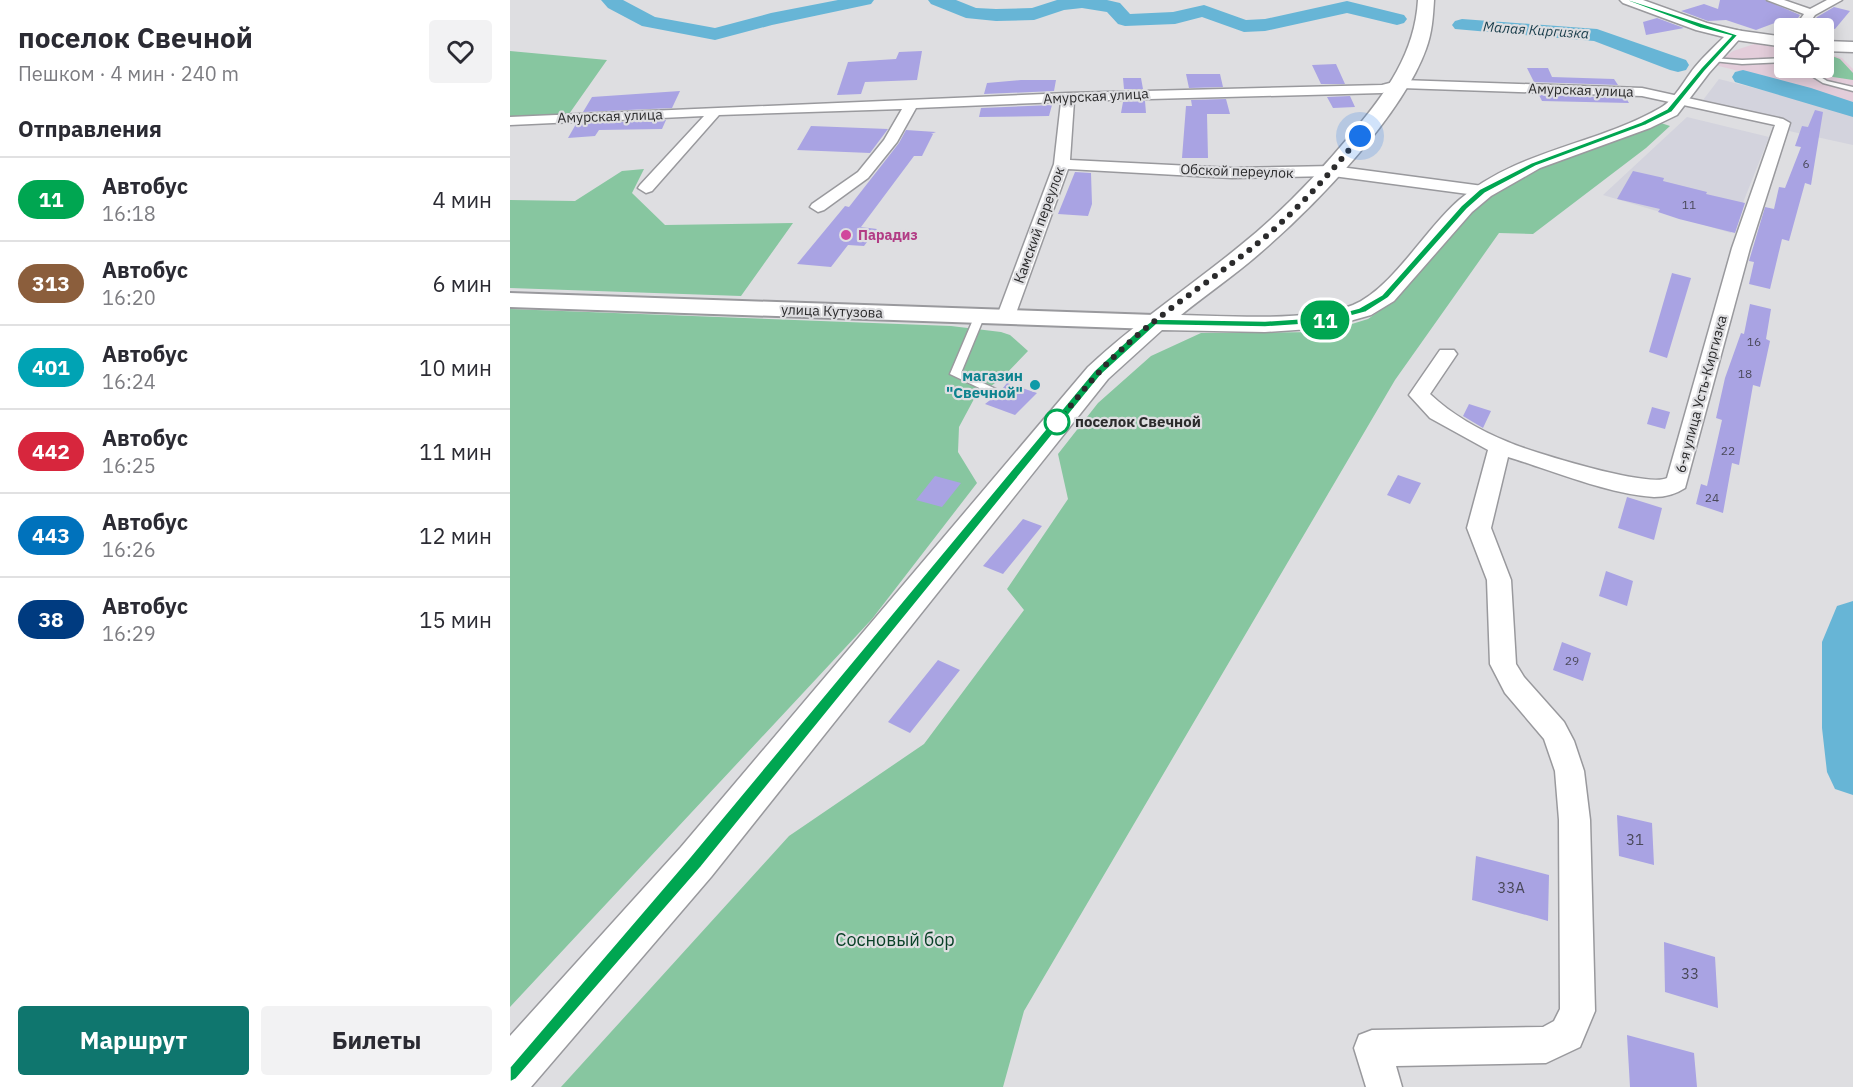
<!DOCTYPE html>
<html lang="ru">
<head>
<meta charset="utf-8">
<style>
	body { margin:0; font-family:"IBM Plex Sans",sans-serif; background:#f2f2f3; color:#2b2b33; height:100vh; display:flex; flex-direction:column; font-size:22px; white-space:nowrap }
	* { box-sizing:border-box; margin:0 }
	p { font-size:20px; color:#7c7c81 }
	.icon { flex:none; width:33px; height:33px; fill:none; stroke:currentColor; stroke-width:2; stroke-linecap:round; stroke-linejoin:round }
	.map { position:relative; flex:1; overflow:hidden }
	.details { display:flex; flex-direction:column; background:#fff; width:510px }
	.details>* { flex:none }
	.badge { padding:0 12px; border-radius:20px; font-size:21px; line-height:39px }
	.controls { position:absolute; left:1264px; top:18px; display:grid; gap:12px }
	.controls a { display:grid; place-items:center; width:60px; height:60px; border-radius:6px; background:#fff; box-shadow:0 3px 15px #0003; font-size:30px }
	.you { position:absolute; width:30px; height:30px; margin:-15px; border:4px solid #fff; border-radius:50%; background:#1a73e8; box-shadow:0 0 0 9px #1a73e833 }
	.map>.badge { position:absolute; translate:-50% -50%; box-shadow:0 0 0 3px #fff }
	h2 { padding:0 18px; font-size:22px; line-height:54px }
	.round { display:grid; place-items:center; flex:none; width:63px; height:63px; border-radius:6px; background:#f2f2f3 }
	.headline { display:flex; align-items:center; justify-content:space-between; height:102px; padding:0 18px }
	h1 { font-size:28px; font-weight:700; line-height:45px }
	.primary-button { display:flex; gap:12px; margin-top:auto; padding:12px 18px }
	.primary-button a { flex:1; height:69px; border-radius:6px; background:#0f766e; color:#fff; font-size:24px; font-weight:700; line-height:69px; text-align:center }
	.primary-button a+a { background:#f2f2f3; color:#2b2b33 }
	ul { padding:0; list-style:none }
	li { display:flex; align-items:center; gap:18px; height:84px; padding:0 18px; border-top:2px solid #e1e1e2 }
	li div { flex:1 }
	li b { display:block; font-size:22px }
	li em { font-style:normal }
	li .badge { min-width:66px; font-weight:700; text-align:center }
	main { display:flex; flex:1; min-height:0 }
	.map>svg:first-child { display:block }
	.commercial { fill:#e3cdda }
	.built { fill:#d3d3dd }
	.green { fill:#87c6a0 }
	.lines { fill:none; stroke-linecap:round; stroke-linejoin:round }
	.river { fill:#67b5d6; fill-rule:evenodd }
	.building { fill:#a9a3e3 }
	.service-casing { stroke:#99999d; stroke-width:3 }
	.minor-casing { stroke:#99999d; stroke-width:3 }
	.tertiary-casing { stroke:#99999d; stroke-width:4 }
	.secondary-casing { stroke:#99999d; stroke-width:3 }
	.primary-casing { stroke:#99999d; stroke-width:3 }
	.service { fill:#fff; fill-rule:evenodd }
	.minor { fill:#fff; fill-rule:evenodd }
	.tertiary { fill:#fff; fill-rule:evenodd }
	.secondary { fill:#fff; fill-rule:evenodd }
	.primary { fill:#fff; fill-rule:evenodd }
	.line { fill:#00a651; stroke:#fff; stroke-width:1.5 }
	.walk { stroke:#2b2b2c; stroke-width:6; stroke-dasharray:0 10.8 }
	.hotel-dot { fill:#d1479c; stroke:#dedee1; stroke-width:2 }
	.culture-dot { fill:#0f9aa8; stroke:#dedee1; stroke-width:2 }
	.stop-dot { fill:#fff; stroke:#00a651; stroke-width:3 }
	.labels { text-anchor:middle; stroke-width:4.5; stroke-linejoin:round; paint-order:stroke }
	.number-label { font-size:12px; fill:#4a495a }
	.far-water-label { font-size:14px; font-style:italic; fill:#163a48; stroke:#dedee1 }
	.far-street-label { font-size:14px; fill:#2b2b2c; stroke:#dedee1 }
	.far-hotel-label { font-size:14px; font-weight:bold; fill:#b23c85; stroke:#dedee1; text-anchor:start }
	.culture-label { font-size:15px; font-weight:bold; fill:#0d838f; stroke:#dedee1; text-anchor:end }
	.stop-label { font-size:15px; font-weight:bold; fill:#2b2b2c; stroke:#dedee1; text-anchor:start }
	.near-number-label { font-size:15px; fill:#4a495a }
	.near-park-label { font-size:18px; fill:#094127; stroke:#dedee1 }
</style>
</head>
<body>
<main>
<section class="details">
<div class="headline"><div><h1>поселок Свечной</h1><p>Пешком · 4 мин · 240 m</p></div><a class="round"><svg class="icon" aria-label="heart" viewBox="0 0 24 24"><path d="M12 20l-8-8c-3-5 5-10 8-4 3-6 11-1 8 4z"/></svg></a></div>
<h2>Отправления</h2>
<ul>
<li><span class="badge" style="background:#00a651;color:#fff">11</span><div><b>Автобус</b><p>16:18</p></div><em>4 мин</em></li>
<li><span class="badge" style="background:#8b5e3c;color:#fff">313</span><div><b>Автобус</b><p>16:20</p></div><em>6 мин</em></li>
<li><span class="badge" style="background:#00a3b4;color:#fff">401</span><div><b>Автобус</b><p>16:24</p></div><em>10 мин</em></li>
<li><span class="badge" style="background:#d7263d;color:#fff">442</span><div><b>Автобус</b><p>16:25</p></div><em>11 мин</em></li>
<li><span class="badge" style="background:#0072bc;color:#fff">443</span><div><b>Автобус</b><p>16:26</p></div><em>12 мин</em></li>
<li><span class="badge" style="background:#003b80;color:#fff">38</span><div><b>Автобус</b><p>16:29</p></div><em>15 мин</em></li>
</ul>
<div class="primary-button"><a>Маршрут</a><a>Билеты</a></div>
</section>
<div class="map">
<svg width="1343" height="1087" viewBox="0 0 1343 1087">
	<rect width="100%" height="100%" fill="#dedee1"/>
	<path class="commercial" d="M1244 44 1275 46V68H1314V52L1332 58 1343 69V103L1300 89 1205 65 1223 51Z"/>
	<path class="built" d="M1209 79 1343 113V145L1279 131 1280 122 1193 100Z
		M1177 117 1259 137 1221 233 1093 195Z"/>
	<path class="green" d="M0 51 97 60 59 114 0 119Z
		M1314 53 1330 59 1343 73V80L1323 77 1310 68H1314Z
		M1148 122 1160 126 1136 148 1023 234 989 233 885 380 514 1011 493 1087H51L279 836 414 744 514 610 497 589 558 499 548 454 588 403 641 356 691 333 816 332 858 319 887 298 962 209 982 194 1029 167Z
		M134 169 122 193 155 225 283 223 231 296 0 288V200L65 201 112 171Z
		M0 309 441 326 491 332 500 335 518 351 493 377 464 399 449 427 448 452 467 483 362 619 0 1007Z"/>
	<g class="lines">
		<path class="river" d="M91 0H113L145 17 205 28 261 13 328 0H364L361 4 262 25 205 40 132 26 98 8Z
			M418 0H446L466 8 486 9 522 8 547 0H597L610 3 620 14 663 12 694 5 736 20 755 19 837 1 894 15 897 19 894 23 887 25 837 13 755 31 734 32 692 17 665 24 615 26 608 24 597 12 572 8 554 10 524 20 486 21 456 18 421 4Z
			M952 19 1087 29 1176 60 1179 65 1176 70 1168 72 1160 70 1084 41 945 29 942 25 945 21Z
			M1233 70 1301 88 1343 102V117L1225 82 1222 77 1225 72Z
			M1343 601V795L1325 789 1317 772 1312 728V642L1327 606Z"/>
	</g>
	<path class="building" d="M1210 0H1255L1290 15 1286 21 1275 19 1246 30 1216 20 1198 21 1171 11 1194 4 1208 9Z
		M1324 7 1340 11 1325 29 1301 24 1307 17Z
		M1147 18 1174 28 1136 35 1133 22Z
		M412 51 407 80 355 82 351 94 327 95 338 62 386 59 389 52Z
		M826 64 835 84H811L802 65Z
		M1017 68H1038L1042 77 1104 79 1108 85 1024 82Z
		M676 74H710L713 87 679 88Z
		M613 78H631L633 89H614Z
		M511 80H546L544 91 474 94 477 83Z
		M170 91 162 108 73 112 82 97Z
		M1029 95 1116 98 1119 103 1032 101Z
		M840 96 845 107 823 108 817 97Z
		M716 99 720 114H697L698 158H672L676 106H682L681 100Z
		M635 101 636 113H611L613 102Z
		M542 105 539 116 469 117 471 108Z
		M1305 110 1313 112 1301 185 1295 183 1279 241 1272 239 1260 289 1239 284 1244 262 1239 261 1255 207 1264 209 1269 187 1275 188 1291 147 1285 146 1292 126 1298 127Z
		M156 120 152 129 89 130 85 136 58 138 66 124Z
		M301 126 378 129 360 153 287 150Z
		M396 130 426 132 421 134H423L412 156H404L351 227 367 229 354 246 338 245 321 267 287 264 335 206 339 207 389 143Z
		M1123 171 1154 178 1153 181 1197 192 1196 194 1235 203 1225 233 1169 219 1148 212 1150 209 1107 199Z
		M565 172 581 173 582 204 578 216 548 214Z
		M1162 273 1181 278 1157 358 1139 352Z
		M1240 304 1261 309 1256 339 1260 341 1250 387 1243 385 1229 465 1222 463 1213 513 1186 504 1191 484 1197 486 1212 420 1206 418 1215 378 1231 333 1234 334Z
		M497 383 527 393 505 415 475 404 488 394Z
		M959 404 981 411 973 428 953 416Z
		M1142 407 1160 412 1155 429 1137 424Z
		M888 475 911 483 900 504 877 495Z
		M425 476 451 483 432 507 406 500Z
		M1117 497 1152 508 1144 540 1108 528Z
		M513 519 532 526 493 574 473 566Z
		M1096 571 1123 581 1117 606 1089 596Z
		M1052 642 1081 653 1073 681 1043 670Z
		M428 660 450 670 400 733 378 722Z
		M1107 815 1142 823 1144 865 1109 856Z
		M966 856 1039 875 1038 921 962 900Z
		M1154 942 1205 957 1208 1008 1155 992Z
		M1117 1035 1184 1053 1187 1087H1120Z"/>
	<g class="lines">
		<g class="service-casing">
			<path id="service" d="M1264 40H1268L1275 49V55L1264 42Z
				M1201 58 1232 60 1275 58V62L1232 64 1203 61 1200 59Z
				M1294 69H1298L1317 81 1343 87V91L1313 83 1294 71Z
				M470 312 475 315 451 373 486 389V393L482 394 440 374 465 315Z"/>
		</g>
		<g class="minor-casing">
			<path id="minor" d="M1257 0H1274L1300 9 1317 0H1332L1305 15 1296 28H1284L1294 14Z
				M891 80 1132 88 1273 119 1280 123 1240 248 1175 488C1166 494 1155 497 1144 497 1097 494 1044 471 998 457L981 528 1001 580 1006 664 1014 677 1054 722 1064 741 1074 771 1080 820 1085 1011 1070 1047 1036 1063 886 1066 892 1087H856L844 1048 849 1035 862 1030 1033 1027 1044 1021 1050 1009 1049 820 1045 771 1034 739 995 693 980 664 977 580 957 528 978 450 920 418 899 395 930 350H944L947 354 920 394C941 414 971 431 998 442 1021 452 1138 488 1157 478L1222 248 1265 125 1132 96 891 88 872 93 564 101 560 160 722 168 823 166 973 186 981 191 973 196 823 176 722 178 558 169 505 316 503 320H489L487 316 544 164 551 102 406 108 387 142 358 178 314 210 308 212 300 207 302 204 348 172 374 140 392 109 209 115 142 191 136 193 128 188 130 185 194 116 0 125V117L558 93 872 85Z"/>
		</g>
		<g class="tertiary-casing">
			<path id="tertiary" d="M0 293 644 315 652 317 655 322 652 327 644 329 0 307Z"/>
		</g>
		<g class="secondary-casing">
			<path id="secondary" d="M1225 30 1275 37V47L1219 39 1217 35 1219 31Z
				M1314 41 1343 42V52L1314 51Z"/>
		</g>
		<g class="primary-casing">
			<path id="primary" d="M908 0H924C923 17 922 33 916 49 892 116 804 207 750 253 725 275 697 294 671 315 718 316 800 322 843 305 883 288 915 229 949 200 1007 150 1086 145 1150 108 1164 101 1175 79 1185 67 1194 56 1204 47 1214 37L1186 30 1113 3 1110 0H1133L1197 23 1231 31 1233 35 1199 73 1167 115 1140 128 1030 168 981 196 962 212 884 301 861 315 815 328 755 332 652 330 598 379 201 877 21 1087H0V1036L171 847 578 367C626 322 680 287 731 245 772 212 809 173 843 132 876 93 905 53 908 0Z"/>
		</g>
		<use href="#service" class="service"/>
		<use href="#minor" class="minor"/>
		<use href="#tertiary" class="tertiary"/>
		<use href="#secondary" class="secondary"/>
		<use href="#primary" class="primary"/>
	</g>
	<path class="line" d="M1115 0H1120L1228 35 1195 71 1162 112 1136 125 1026 166 975 193 957 209 878 298 856 312 815 323 755 327 646 325 591 375 191 867 6 1079 0 1082V1067L180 857 584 371 623 335 644 319 755 321 815 317 849 308 872 295 951 206 970 189 1021 163 1131 122 1157 109 1191 68 1221 36 1190 28Z"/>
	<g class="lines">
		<path class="walk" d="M547 422C567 399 585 374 608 353 647 315 695 285 738 251 778 220 819 176 850 136"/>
	</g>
	<circle class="hotel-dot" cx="336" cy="235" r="6"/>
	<circle class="culture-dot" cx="525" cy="385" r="6"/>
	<circle class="stop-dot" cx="547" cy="422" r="12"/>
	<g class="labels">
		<g class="number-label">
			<text x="1296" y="168">6</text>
			<text x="1179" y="209">11</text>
			<text x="1244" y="346">16</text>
			<text x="1235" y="378">18</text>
			<text x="1218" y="455">22</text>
			<text x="1202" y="502">24</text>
			<text x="1062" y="665">29</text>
		</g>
		<g class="far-water-label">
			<text transform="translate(1026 30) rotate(4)" y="5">Малая Киргизка</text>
		</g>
		<g class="far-street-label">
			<text transform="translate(1071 90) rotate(2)" y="5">Амурская улица</text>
			<text transform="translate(586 96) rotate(-3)" y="5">Амурская улица</text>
			<text transform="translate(100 116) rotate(-2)" y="5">Амурская улица</text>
			<text transform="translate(727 171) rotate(2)" y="5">Обской переулок</text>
			<text transform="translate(529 225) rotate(-70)" y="5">Камский переулок</text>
			<text transform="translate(322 311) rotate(2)" y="5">улица Кутузова</text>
			<text transform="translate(1191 394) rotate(-75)" y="5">6-я улица Усть-Киргизка</text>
		</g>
		<g class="far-hotel-label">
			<text x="348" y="240">Парадиз</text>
		</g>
		<g class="culture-label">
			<text x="513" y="381">магазин<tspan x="513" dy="17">"Свечной"</tspan></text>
		</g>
		<g class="stop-label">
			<text x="565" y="427">поселок Свечной</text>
		</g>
		<g class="near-number-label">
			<text x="1125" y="845">31</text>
			<text x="1001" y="893">33А</text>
			<text x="1180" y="979">33</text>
		</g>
		<g class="near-park-label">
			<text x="385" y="946">Сосновый бор</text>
		</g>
	</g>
</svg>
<div class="controls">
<a><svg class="icon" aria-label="locate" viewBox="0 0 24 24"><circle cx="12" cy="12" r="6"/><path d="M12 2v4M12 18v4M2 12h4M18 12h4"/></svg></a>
</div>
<div class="you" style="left:850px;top:136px"></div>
<b class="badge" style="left:815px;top:320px;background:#00a651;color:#fff">11</b>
</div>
</main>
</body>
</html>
